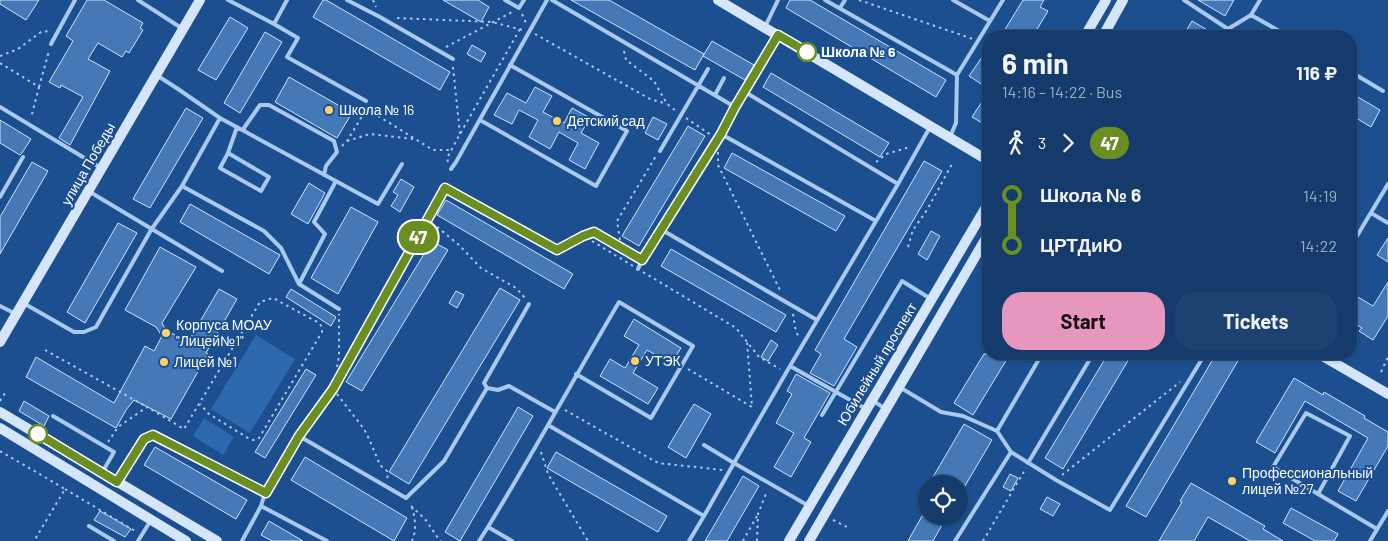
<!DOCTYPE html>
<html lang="en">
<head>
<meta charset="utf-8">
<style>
	body { margin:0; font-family:Barlow,sans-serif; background:#1d4271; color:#f1f3f6; height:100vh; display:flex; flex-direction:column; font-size:19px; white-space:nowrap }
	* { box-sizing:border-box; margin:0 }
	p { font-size:16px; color:#9dadc1 }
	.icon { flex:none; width:28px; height:28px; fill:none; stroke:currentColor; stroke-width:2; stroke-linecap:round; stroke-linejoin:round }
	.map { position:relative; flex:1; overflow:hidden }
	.drawer { position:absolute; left:982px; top:30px; width:375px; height:330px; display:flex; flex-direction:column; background:#143b6b; border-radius:20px; box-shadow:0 1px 4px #0004,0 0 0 1px #33557e }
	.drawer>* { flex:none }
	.badge { padding:0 10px; border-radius:16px; font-size:18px; line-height:32px }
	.fabs { position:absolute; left:918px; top:475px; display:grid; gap:10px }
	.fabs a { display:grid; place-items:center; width:50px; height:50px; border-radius:50%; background:#143b6b; box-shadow:0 1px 4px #0004,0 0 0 1px #33557e; font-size:25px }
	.map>.badge { position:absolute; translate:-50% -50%; box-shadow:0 0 0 2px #fff }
	.legs { display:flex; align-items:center; gap:8px; height:55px; padding:0 20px; font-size:16px }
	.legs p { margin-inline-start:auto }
	.headline { display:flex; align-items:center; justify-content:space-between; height:85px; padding:0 20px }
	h1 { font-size:28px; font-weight:700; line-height:38px }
	.action { display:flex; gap:10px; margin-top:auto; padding:10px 20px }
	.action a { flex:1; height:58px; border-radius:20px; background:#e797bd; color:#111; font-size:20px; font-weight:700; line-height:58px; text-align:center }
	.action a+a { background:#1d4271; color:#f1f3f6 }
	ul { padding:0 20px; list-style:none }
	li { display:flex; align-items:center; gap:18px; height:50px; font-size:19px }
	li i { display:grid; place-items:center; width:8px; height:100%; margin:0 6px; background:currentColor }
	li i::after { content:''; width:12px; height:12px; margin:-6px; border:4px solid; border-radius:50%; background:#143b6b }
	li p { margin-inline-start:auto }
	li:first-child i { background:linear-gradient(#0000 50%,currentColor 0) }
	li:last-child i { background:linear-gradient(currentColor 50%,#0000 0) }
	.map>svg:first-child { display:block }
	.green { fill:#2e69ad }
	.building { fill:#4478b7; stroke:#cfe3fa }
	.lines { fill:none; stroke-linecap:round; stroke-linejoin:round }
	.path { stroke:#a9c9ee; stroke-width:2; stroke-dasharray:2.5 4; stroke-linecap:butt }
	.lane { stroke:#a9c9ee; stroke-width:4 }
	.secondary { stroke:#d6e6fa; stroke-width:10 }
	.line-1-casing { stroke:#fff; stroke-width:11 }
	.line-1 { stroke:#6b8e23; stroke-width:8 }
	.stop-1-dot { fill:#fff; stroke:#6b8e23; stroke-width:2.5 }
	.poi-dot { fill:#ffd166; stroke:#1b4f8f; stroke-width:2 }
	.labels { text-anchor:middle; stroke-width:4; stroke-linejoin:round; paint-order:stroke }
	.stop-label { font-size:14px; font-weight:bold; fill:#fff; stroke:#1b4f8f; text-anchor:start }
	.poi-label { font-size:14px; fill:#fff; stroke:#1b4f8f; text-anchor:start }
	.street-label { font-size:14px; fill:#fff; stroke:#1b4f8f }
</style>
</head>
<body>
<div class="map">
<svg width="1388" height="541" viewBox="0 0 1388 541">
	<rect width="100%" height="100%" fill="#1b4f8f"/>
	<path class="green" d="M256 335 295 359 250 433 211 409Z
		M204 418 234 437 223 455 193 436Z"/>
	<path class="building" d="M0 0H39L26 20 0 4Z
		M87 0H104L143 23 140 28 143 30 129 53 126 51 122 57 98 43 88 59 110 71 70 145 59 138 83 97 61 85 60 88 49 82 73 41 66 36Z
		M323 0H326L450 72 440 90 313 17Z
		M443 0H478L489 7 481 22Z
		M571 0H609L704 54 695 70Z
		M790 0H810L946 80 936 97 786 8Z
		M1023 0H1044L1040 7 1048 11 1033 36H1001Z
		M1198 0H1234L1225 16Z
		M230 17 248 28 216 80 198 70Z
		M1192 21 1216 35V36H1183Z
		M265 32 282 42 240 113 224 103Z
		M712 41 754 65 745 80 703 56Z
		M472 45 486 53 481 62 467 54Z
		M989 47V89L969 76Z
		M771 73 889 143 880 157 763 87Z
		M289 77 352 113 337 138 275 102Z
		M535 87 552 96 543 112 564 123 572 108 590 118 581 133 599 143 585 169 569 160 578 143 559 132 550 149 529 137 538 120 519 110 512 124 494 115 507 93 526 103Z
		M989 91V127L972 117Z
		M1351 93 1380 110 1371 127 1351 115Z
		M186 108 203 118 150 208 133 199Z
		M653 117 667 124 658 140 645 133Z
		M0 120 31 139 22 153 20 155 0 143Z
		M688 126 705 136 639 246 622 236Z
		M732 153 845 216 836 231 724 168Z
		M924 161 942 171 844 339 857 347 834 386 810 373 821 354 815 350Z
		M32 162 48 171 0 254V217Z
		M401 179 414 187 400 212 391 206 398 195 393 192Z
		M309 183 325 193 308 224 291 214Z
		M446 200 573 274 564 289 437 215Z
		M190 204 280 255 269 274 180 222Z
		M351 207 378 222 338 294 311 278Z
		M118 223 137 233 85 323 67 312Z
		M931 231 940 236 927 260 918 254Z
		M1388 238V262L1377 255Z
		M432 241 448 250 362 391 346 382Z
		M160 247 196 267 162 323 166 330 188 342 219 289 237 299 206 353 208 354 171 419 134 400 126 410 116 428 26 377 36 357 114 403 145 346 154 351 162 336 156 327 125 310Z
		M671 249 786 315 776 332 661 266Z
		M1388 282V316L1373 340 1359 331 1362 328 1351 321V293L1373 306Z
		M500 288 520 300 409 484 389 472Z
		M291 289 336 317 331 326 286 297Z
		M456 291 464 295 457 308 449 303Z
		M634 319 681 348 671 364 647 350 633 373 658 388 648 404 600 376 610 359 625 368 639 345 624 336Z
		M771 340 778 345 768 361 761 357Z
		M984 354H1010L973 415 954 403Z
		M1108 354H1132L1063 469 1045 458Z
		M1216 354H1242L1146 517 1126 506Z
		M306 369 316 375 265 458 255 452Z
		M796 374 830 393 804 438 811 442 791 477 774 467 794 433 776 423 792 394 787 391Z
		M1294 378 1323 395 1324 392 1365 416 1364 418 1388 432V446L1356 501 1338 491 1368 438 1305 401 1275 453 1256 442Z
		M24 401 49 416 44 426 19 411Z
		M694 404 711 414 686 458 668 447Z
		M518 407 533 416 460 541 445 532Z
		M964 424 992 440 959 496V484H944L933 477Z
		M155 447 247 500 236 519 144 465Z
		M556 452 667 516 658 532 547 468Z
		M305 457 407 518 394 541 291 480Z
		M1010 474 1018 478 1011 491 1003 487Z
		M743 476 759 486 727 541H705Z
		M1191 483 1265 526 1263 529 1283 541H1250L1208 517 1194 541H1159L1182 502 1180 501Z
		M1047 497 1060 504 1053 516 1040 509Z
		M1291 508 1338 534 1334 541H1315L1283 523Z
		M100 511 131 529 125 537 94 520Z
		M922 516H947L933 541H908Z
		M269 521 303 541H272L261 535Z"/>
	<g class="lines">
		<path class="path" d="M373 0 376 7
			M859 0 973 39
			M522 14 526 23
			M397 18 492 22 523 30
			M535 34 650 99 667 104
			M446 47 512 12
			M624 51 626 60 654 81 667 104 676 111
			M0 56 18 49 41 32 51 31
			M0 63 39 87 31 118
			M453 67 460 134
			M39 87 49 51
			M367 109 433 150H452
			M686 118 711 135
			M347 141 370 134 413 139
			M342 146 347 141 367 108
			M718 152V165L780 290
			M448 162 447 158 460 134 520 29
			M876 162 886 154 910 147
			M431 225 436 226 459 245 481 268 516 288 525 298
			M620 240 617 221 656 156
			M592 241 633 266
			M908 247 913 230 927 210 952 164
			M643 272 736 328 759 357 780 369
			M793 314 795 327 799 339
			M45 350 147 407
			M337 367 339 356V314
			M688 369 752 407 747 341
			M1381 372 1388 357
			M337 394 364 429 370 441 380 465 387 471 388 475 387 478
			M0 401 7 390
			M565 410 658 463 723 470
			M108 442 118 427 147 407 184 429 260 302 273 298 319 323 322 327V332L259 438C255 441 252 440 248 438L209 414 200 404
			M0 451 65 489 34 541
			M541 452 548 474 588 541
			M1062 475 1180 382
			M65 489 135 531
			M411 506 425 519 438 538 441 541
			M412 507C415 518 417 530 412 541
			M833 520 847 527
			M743 541 757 516
			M757 541 758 514 767 491
			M983 541 1026 468"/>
		<path class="lane" d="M138 0 183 29
			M228 0 274 24 287 0
			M347 0 380 17 453 59
			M505 0 519 8 524 0
			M552 0 735 107 721 134 642 260 638 269
			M825 0 957 75 956 123 950 137
			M953 0 990 21
			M1184 0 1228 29 1220 36
			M840 8 845 0
			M1251 15 1260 0
			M274 24 298 38 287 57 366 101
			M765 27 778 0
			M1228 29 1251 15 1288 36
			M777 37 745 92 898 184 790 366 866 409
			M51 44 75 0
			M1351 72 1383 91
			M957 75 1003 0
			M158 76 178 89 220 118 378 204 402 164
			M715 95 724 78
			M0 107 101 168
			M735 107 745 92
			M480 120 596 186 627 131 510 65
			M244 131V128L260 105H269L334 141 337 152 326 166 324 175
			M721 134 876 221
			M660 151 708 69
			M228 153 269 177 261 191 220 168 228 153 237 127
			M451 169 456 162 547 0
			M898 184 930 127
			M182 186 264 231 281 248 299 284 339 309
			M90 192 222 271
			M0 197 23 157
			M1371 213 1388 223
			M662 230 817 320
			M1351 246 1388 184
			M299 284 325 234 314 222 336 181
			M25 304 74 332H84L96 327 151 230 182 186 220 118
			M0 306 16 314
			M790 366 734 463 809 506
			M487 388 498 390 509 386 555 412
			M901 388 941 412 963 416 997 431 1042 354
			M873 401 886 409
			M822 415 902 281 931 299
			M53 416 114 452 103 471
			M548 425 704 516 689 541
			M997 431 1011 452 1056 480 1110 510 1205 354
			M299 436 406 498 444 461 487 388 484 383 529 304
			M704 445 734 463 704 516
			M1028 463 1093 354
			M118 480 143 439 153 435 265 493
			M1318 494 1273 467 1306 413 1350 436 1318 494 1377 529
			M89 526 114 541
			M138 541 151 520
			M242 541 261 506
			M327 541 261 506 265 493 299 436 333 389 445 188 557 250 583 236 594 232 642 260
			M479 541 488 527
			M512 541 488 527C533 453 575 377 619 302L693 346 651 418 576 374
			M955 541 1011 452
			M1370 541 1388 511"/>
		<path class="secondary" d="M718 0 989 161
			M1085 36 1106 0
			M1103 36 1123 0
			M0 342 200 0
			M1319 354 1388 394
			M0 412 217 541
			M0 428 186 541
			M789 541 989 202
			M809 541 989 233"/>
	</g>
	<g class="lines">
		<g class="line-1-casing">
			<path id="line-1" d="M38 434 117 482 144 439 153 435 266 493 299 436 333 389 445 188 557 250 583 236 594 232 642 260 721 134 735 107 778 35 807 52"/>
		</g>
		<use href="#line-1" class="line-1"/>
	</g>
	<g class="stop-1-dot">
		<circle cx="807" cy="52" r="9"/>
		<circle cx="38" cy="434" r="9"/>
	</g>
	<g class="poi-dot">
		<circle cx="329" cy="110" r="5"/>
		<circle cx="557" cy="121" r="5"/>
		<circle cx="166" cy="333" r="5"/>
		<circle cx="635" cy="361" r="5"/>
		<circle cx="164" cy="362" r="5"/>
		<circle cx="1232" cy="481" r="5"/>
	</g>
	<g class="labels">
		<g class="stop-label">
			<text x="821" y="57">Школа № 6</text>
		</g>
		<g class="poi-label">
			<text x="339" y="115">Школа № 16</text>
			<text x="567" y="126">Детский сад</text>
			<text x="176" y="330">Корпуса МОАУ<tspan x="176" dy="16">"Лицей№1"</tspan></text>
			<text x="645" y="366">УТЭК</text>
			<text x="174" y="367">Лицей №1</text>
			<text x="1242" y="478">Профессиональный<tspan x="1242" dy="16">лицей №27</tspan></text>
		</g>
		<g class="street-label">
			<text transform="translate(88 164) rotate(-60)" y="5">улица Победы</text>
			<text transform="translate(877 364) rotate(-59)" y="5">Юбилейный проспект</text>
		</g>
	</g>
</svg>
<div class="fabs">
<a><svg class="icon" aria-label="locate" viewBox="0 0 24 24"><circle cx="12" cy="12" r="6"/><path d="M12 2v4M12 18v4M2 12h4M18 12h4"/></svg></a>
</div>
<b class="badge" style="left:418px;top:237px;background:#6b8e23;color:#fff">47</b>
<section class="drawer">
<div class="headline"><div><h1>6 min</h1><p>14:16 – 14:22 · Bus</p></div><b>116 ₽</b></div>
<div class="legs"><svg class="icon" aria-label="walk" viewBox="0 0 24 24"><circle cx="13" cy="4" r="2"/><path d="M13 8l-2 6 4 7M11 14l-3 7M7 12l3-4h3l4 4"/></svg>3<svg class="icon" aria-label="forward" viewBox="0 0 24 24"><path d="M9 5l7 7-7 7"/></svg><b class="badge" style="background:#6b8e23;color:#fff">47</b></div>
<ul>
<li><i style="color:#6b8e23"></i><b>Школа № 6</b><p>14:19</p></li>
<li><i style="color:#6b8e23"></i><b>ЦРТДиЮ</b><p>14:22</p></li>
</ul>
<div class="action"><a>Start</a><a>Tickets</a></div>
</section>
</div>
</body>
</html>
